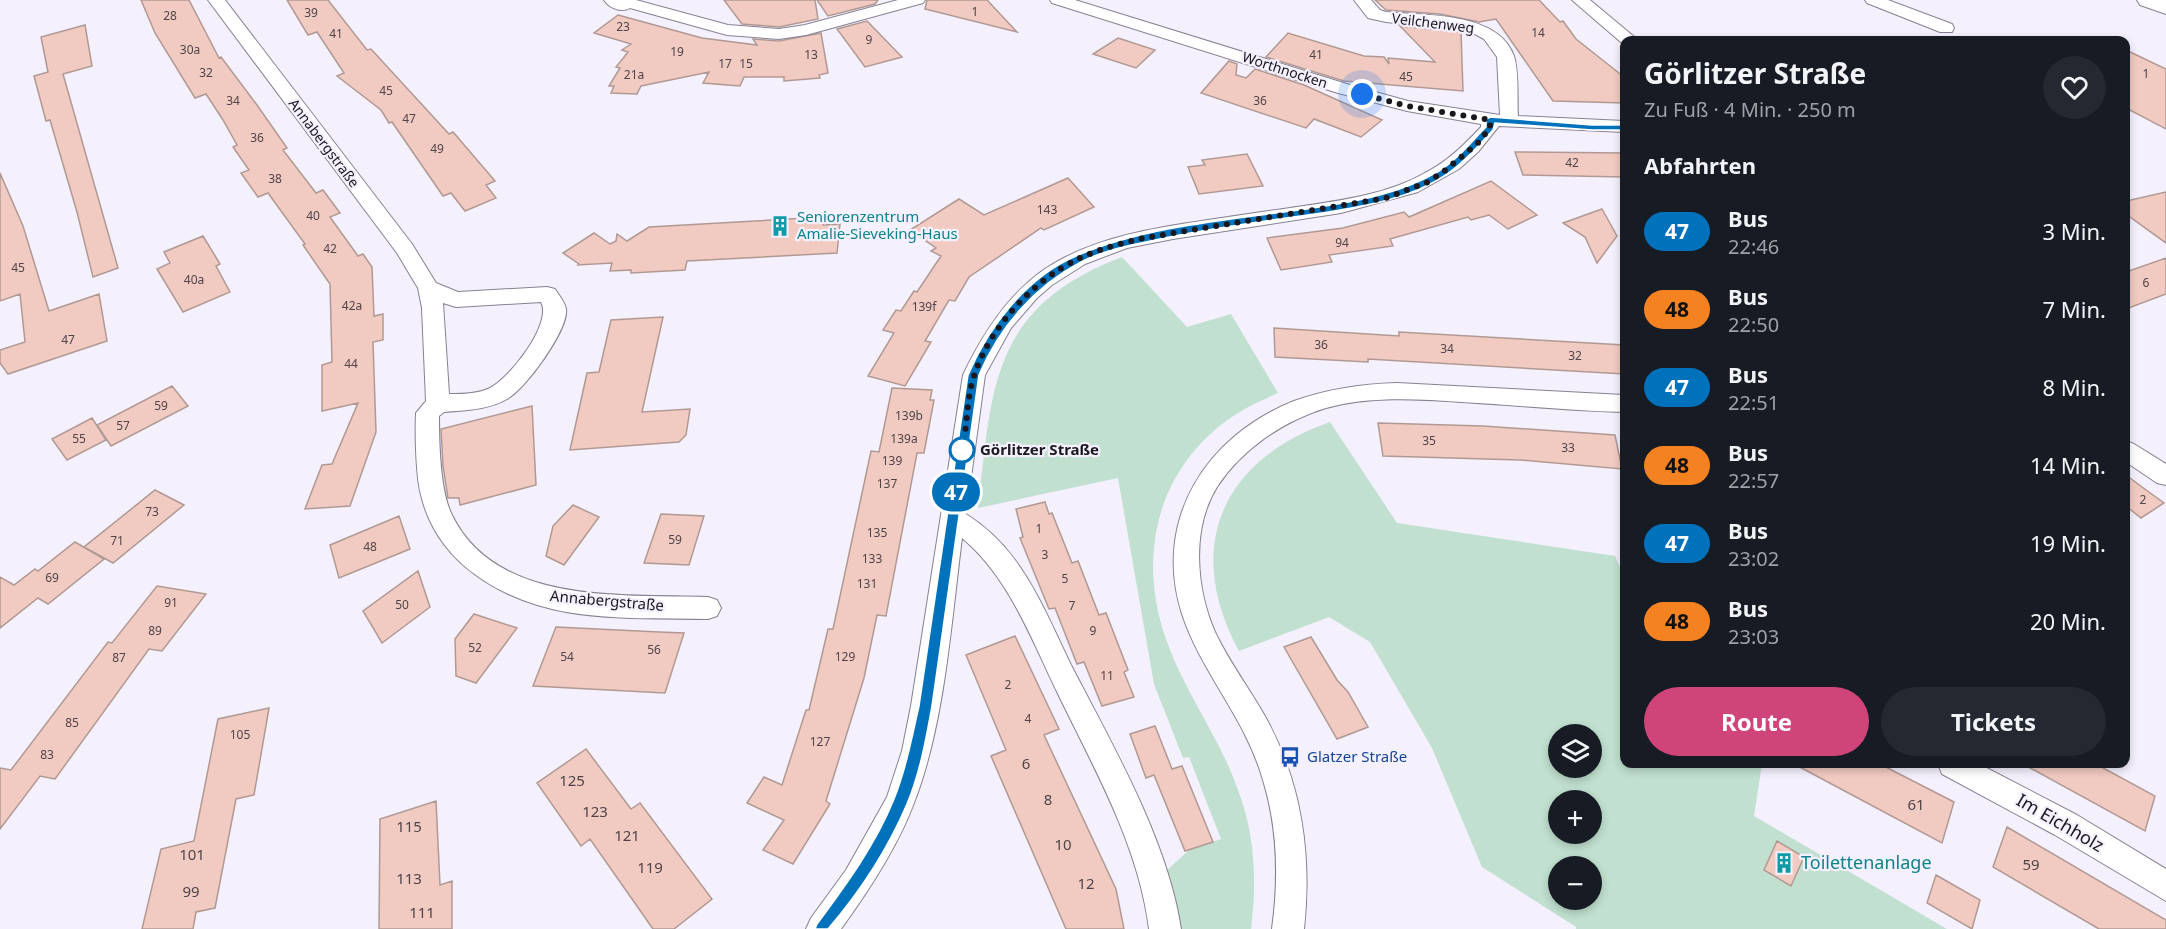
<!DOCTYPE html>
<html lang="de">
<head>
<meta charset="utf-8">
<style>
	body { margin:0; font-family:"Noto Sans",sans-serif; background:#242831; color:#f1f3f6; height:100vh; display:flex; flex-direction:column; font-size:22px; white-space:nowrap }
	* { box-sizing:border-box; margin:0 }
	p { font-size:20px; color:#9ea1a6 }
	.icon { flex:none; width:33px; height:33px; fill:none; stroke:currentColor; stroke-width:2; stroke-linecap:round; stroke-linejoin:round }
	.map { position:relative; flex:1; overflow:hidden }
	.drawer { position:absolute; left:1620px; top:36px; width:510px; height:732px; display:flex; flex-direction:column; background:#171b24; border-radius:12px; box-shadow:0 3px 9px #0003 }
	.drawer>* { flex:none }
	.badge { padding:0 12px; border-radius:20px; font-size:21px; line-height:39px }
	.fabs { position:absolute; left:1548px; top:724px; display:grid; gap:12px }
	.fabs a { display:grid; place-items:center; width:54px; height:54px; border-radius:50%; background:#171b24; box-shadow:0 3px 9px #0003; font-size:30px }
	.you { position:absolute; width:30px; height:30px; margin:-15px; border:4px solid #fff; border-radius:50%; background:#1a73e8; box-shadow:0 0 0 9px #1a73e833 }
	.map>.badge { position:absolute; translate:-50% -50%; box-shadow:0 0 0 3px #fff }
	h2 { padding:0 24px; font-size:22px; line-height:54px }
	.round { display:grid; place-items:center; flex:none; width:63px; height:63px; border-radius:32px; background:#242831 }
	.summary { display:flex; align-items:center; justify-content:space-between; height:102px; padding:0 24px }
	h1 { font-size:28px; font-weight:700; line-height:45px }
	.cta { display:flex; gap:12px; margin-top:auto; padding:12px 24px }
	.cta a { flex:1; height:69px; border-radius:36px; background:#d04579; color:#fff; font-size:24px; font-weight:700; line-height:69px; text-align:center }
	.cta a+a { background:#242831; color:#f1f3f6 }
	ul { padding:0; list-style:none }
	li { display:flex; align-items:center; gap:18px; height:78px; padding:0 24px }
	li div { flex:1 }
	li b { display:block; font-size:22px }
	li em { font-style:normal }
	li .badge { min-width:66px; font-weight:700; text-align:center }
	.map>svg:first-child { display:block }
	.green { fill:#c1e0cf; fill-rule:evenodd }
	.building { fill:#f1cbc2; stroke:#b19993; stroke-width:1.5 }
	.lines { fill:none; stroke-linecap:round; stroke-linejoin:round }
	.street-casing { stroke:#868093; stroke-width:2 }
	.secondary-casing { stroke:#868093; stroke-width:2 }
	.street { fill:#fff; fill-rule:evenodd }
	.secondary { fill:#fff; fill-rule:evenodd }
	.line { fill:#0072bc; stroke:#fff; stroke-width:1.5 }
	.walk { stroke:#1a171f; stroke-width:6; stroke-dasharray:0 10.8 }
	.stop-dot { fill:#fff; stroke:#0072bc; stroke-width:3 }
	.labels { text-anchor:middle; stroke-width:4.5; stroke-linejoin:round; paint-order:stroke }
	.number-label { font-size:12px; fill:#504448 }
	.far-street-label { font-size:14px; fill:#1a171f; stroke:#f4f0fd }
	.culture-label { font-size:15px; fill:#0d838f; stroke:#f4f0fd; text-anchor:start }
	.stop-label { font-size:15px; font-weight:bold; fill:#1a171f; stroke:#f4f0fd; text-anchor:start }
	.street-label { font-size:15px; fill:#1a171f; stroke:#f4f0fd }
	.transit-label { font-size:15px; fill:#164399; stroke:#f4f0fd; text-anchor:start }
	.near-number-label { font-size:15px; fill:#504448 }
	.near-street-label { font-size:18px; fill:#1a171f; stroke:#f4f0fd }
	.near-culture-label { font-size:18px; fill:#0d838f; stroke:#f4f0fd; text-anchor:start }
</style>
</head>
<body>
<div class="map">
<svg width="2166" height="929" viewBox="0 0 2166 929">
	<rect width="100%" height="100%" fill="#f4f0fd"/>
	<path class="green" d="M1122 257 1187 327 1231 314 1278 393C1260 401 1242 409 1226 421 1155 474 1137 560 1167 642 1185 693 1220 738 1238 790 1255 834 1257 882 1251 929H1175L1164 873 1189 850 1221 839 1189 757 1183 758 1154 684 1118 478 978 508C992 386 991 307 1122 257Z
		M1330 422 1397 523 1615 556 1624 576V764H1762L1754 816 1947 929H1576V927L1482 867 1432 748 1370 642 1329 617 1239 651C1183 548 1221 460 1330 422ZM1558 735H1592V768H1558ZM1558 801H1592V834H1558ZM1558 867H1592V900H1558Z"/>
	<path class="building" d="M141 0H189L219 58 221 57 257 105 287 148 283 150 316 193 323 190 340 213 330 217 358 256 363 254 372 267 374 316 383 314V340L373 342 376 432 350 506 305 509 322 465 332 464 358 403 322 411V365L332 362 330 284 303 245 305 244 268 193 258 197 241 173 249 170 233 147 237 145 223 120 206 94 195 98 155 33Z
		M287 0H328L367 50 371 49 449 134 453 132 495 181 486 185 496 198 465 211 451 193 443 196 392 122 389 123 381 110 337 76 344 73 317 32 308 35Z
		M724 0H815L818 19 779 27 742 24Z
		M817 0H878L875 4 828 16Z
		M927 0H987L1017 32 925 9Z
		M1375 0H1539L1560 22 1563 21 1576 39 1624 77V103L1553 101 1496 19 1479 22 1440 14 1386 10Z
		M618 15 702 38 757 45 753 39 779 41 821 33 828 73 819 75 820 78 784 81V77H744L740 86 703 83 709 72 641 86 637 94 611 93 614 86H609L620 68 616 67 628 52 622 50 631 44 594 33Z
		M867 21 902 57 865 67 837 29Z
		M85 25 92 66 63 74 118 268 93 277 77 212 50 120 46 121 34 76 48 72 41 37Z
		M1400 26 1461 32 1463 91 1344 81 1266 57 1288 33 1364 56 1384 57 1389 64 1388 58 1435 62Z
		M1118 38 1155 50 1136 68 1093 54Z
		M2126 50 2166 69V129L2126 108Z
		M1229 61 1237 64 1236 75 1246 78 1255 69 1304 85 1382 120 1361 137 1314 119 1306 128 1201 93Z
		M1515 152 1624 153V177L1523 175Z
		M1247 154 1263 186 1199 194 1188 167 1205 165 1202 160Z
		M0 173 23 226 49 311 99 294 107 341 8 374 0 363V350L25 342 20 294 0 301Z
		M1068 178 1094 207 1044 230 1041 228 969 277 955 301 949 300 925 341 931 342 905 386 868 376 894 333 883 330 896 310 901 311 914 291 917 292 941 256 931 251 936 248 910 230 959 199 984 215Z
		M1491 181 1537 215 1508 229 1489 215 1471 220 1468 217 1390 239 1393 246 1329 255 1332 262 1281 270 1267 238 1343 228 1404 212 1409 217Z
		M2166 192V243L2126 214V201Z
		M1602 209 1617 236 1597 263 1585 237 1563 223Z
		M824 217 823 225 840 224 837 253 687 261 685 270 631 273V270L610 271 612 263 578 265 579 264 563 253 594 233 610 244 616 241 617 234 627 241 649 227Z
		M203 236 220 264 216 266 230 292 183 312 157 269 170 263 164 252Z
		M2166 258V294L2126 309V272Z
		M663 317 642 412 690 409 686 435 679 442 570 450 587 373 599 372 611 320Z
		M1274 328 1399 336V332L1624 345V374L1368 359V362L1275 357Z
		M172 386 188 406 111 446 97 425Z
		M892 388 932 390 930 400H934L924 453H917L886 616 877 615 864 678 826 801 830 804 793 864 763 850 784 820 747 803 764 777 782 785 806 710H809L828 629H833L871 451 879 452Z
		M532 406 536 485 460 505 459 498H448L443 466 441 429Z
		M92 418 106 440 67 460 52 439Z
		M1378 423 1483 426 1615 435 1622 469 1520 460 1383 456Z
		M2126 475 2142 487 2164 503 2141 518 2126 506Z
		M155 490 184 505 113 563 84 547Z
		M1045 502 1049 514 1052 513 1072 563 1078 561 1099 615 1106 613 1128 670 1124 672 1134 697 1102 706 1084 662 1077 664 1055 608 1049 609 1020 538 1023 537 1016 509Z
		M573 505 599 517 564 565 546 556 553 526Z
		M661 514 704 516 689 565 644 563Z
		M399 516 410 549 339 578 330 545Z
		M75 542 104 559 48 604 38 598 0 628V577L14 585 35 569 38 571Z
		M418 571 430 607 382 643 363 611Z
		M157 586 206 594 162 651 149 649 55 779 40 776 0 829V768L11 770 108 642 112 643Z
		M474 614 517 628 476 683 456 676 455 639Z
		M556 627 659 632 684 633 665 693 533 686Z
		M1015 636 1059 729 1044 735 1116 889 1124 929H1066L991 756 1006 750 966 655Z
		M1311 637 1337 680 1348 692 1368 727 1337 739 1284 647Z
		M269 708 254 795 236 799 215 908 196 912 193 929H142L161 849 194 841 218 719Z
		M1155 726 1172 769 1182 766 1213 842 1185 851 1154 775 1146 778 1130 734Z
		M586 749 631 809 640 803 712 899 674 929H653L590 839 581 846 537 783Z
		M1794 764H1880L1954 802 1942 843Z
		M2023 764H2096L2155 796 2145 831Z
		M436 801 440 885 452 881V929H379L380 819Z
		M2007 827 2166 920V929H2099L1993 867Z
		M1777 841 1804 857 1791 886 1764 870Z
		M1936 875 1980 900 1972 929 1927 903Z"/>
	<g class="lines">
		<g class="street-casing">
			<path id="street" d="M208 0H225L412 244 436 283 458 292 547 287 555 289C558 294 565 302 566 309 569 329 525 390 507 399 488 410 465 410 444 412L439 416C439 443 440 491 452 515 496 606 624 594 708 597L717 600 721 608 717 616 708 619C661 618 613 620 566 612 501 600 437 563 421 495 416 477 415 433 416 413L426 401 422 308 418 288 397 253ZM541 302C553 323 510 378 490 388 478 394 462 394 449 394L443 303 456 307Z
				M604 0H636L728 25 779 29 805 25 898 0H925L923 3 806 35 779 39 727 35 630 8C621 13 609 8 604 0Z
				M1050 0H1075L1350 85 1408 101 1500 115 1497 57 1484 39 1469 31 1386 22 1368 18 1354 0H1371L1380 10 1386 12C1425 16 1498 11 1514 56 1519 71 1517 100 1518 116L1624 121V132L1499 126 1478 152 1459 169 1418 192 1341 213 1173 239 1127 248 1085 264 1052 285 1037 298 1011 328 985 375 966 514C985 526 1002 542 1015 560 1038 591 1054 630 1071 665 1112 744 1168 841 1181 929H1149C1139 847 1095 770 1059 696 1032 641 1010 578 962 538 951 623 945 723 914 803 898 846 868 892 841 929H806L811 918 846 870 887 797 902 751 911 706 963 375C981 337 1004 300 1038 274 1074 247 1120 235 1164 227 1206 220 1248 214 1290 208 1336 201 1384 196 1425 173 1447 162 1464 145 1481 127V124L1407 111 1338 93 1052 3Z
				M1572 0H1590L1638 40H1624L1623 44Z
				M1865 0H1888L1952 24 1954 28 1952 32H1940L1867 3Z
				M1397 383 1624 395V412C1570 411 1516 405 1461 402 1417 399 1369 396 1326 408 1283 421 1241 450 1217 487 1191 529 1196 588 1215 632 1229 662 1250 689 1266 718 1302 784 1312 855 1304 929H1272C1279 877 1278 827 1262 777 1245 718 1201 672 1182 614 1152 520 1206 436 1294 401 1328 389 1361 384 1397 383Z
				M2126 441 2134 444 2166 464V485L2157 483 2126 462Z
				M1938 764H1979L2077 815 2166 869V901L2055 835 1942 774Z"/>
		</g>
		<g class="secondary-casing">
			<path id="secondary" d="M2137 0H2166V14L2140 5Z"/>
		</g>
		<use href="#street" class="street"/>
		<use href="#secondary" class="secondary"/>
	</g>
	<path class="line" d="M1490 117 1592 125H1624L1629 127 1624 130H1592L1495 123 1493 130C1479 145 1465 162 1447 174 1410 199 1365 206 1322 213 1266 221 1210 228 1155 240 1130 245 1104 250 1081 262 1035 286 999 327 979 375L932 706C926 739 920 773 907 804 887 851 858 894 828 929H815L817 924C846 885 876 844 894 799 906 769 912 737 919 706L968 375C989 326 1027 277 1076 256 1148 225 1237 219 1313 208 1357 201 1400 194 1439 171 1457 160 1471 142 1486 127V120Z"/>
	<g class="lines">
		<path class="walk" d="M962 450C968 425 966 397 975 373 991 326 1034 280 1078 259 1099 249 1122 243 1144 238L1386 198 1428 182 1443 172 1477 144 1490 128V120L1407 106 1362 94"/>
	</g>
	<defs>
		<g id="building-bare" transform="scale(1.62)"><path d="M-4-6H4V6H1V3H-1V6H-4ZM-2.5-4.3h1.7v1.8h-1.7ZM.8-4.3h1.7v1.8H.8ZM-2.5-1h1.7V.8h-1.7ZM.8-1h1.7V.8H.8Z" fill="#0f9aa8" stroke="#f4f0fd" stroke-width="2.5" paint-order="stroke"/></g>
		<g id="bus-bare" transform="scale(1.62)"><path d="M-5-6H5V4H4V6H2V4H-2V6H-4V4H-5ZM-3.5-4V0h7V-4ZM-3.5 1.2v1.5H-2V1.2ZM2 1.2v1.5H3.5V1.2Z" fill="#1a4fb4" stroke="#f4f0fd" stroke-width="2.5" paint-order="stroke"/></g>
	</defs>
	<g fill-rule="evenodd">
		<use href="#building-bare" x="780" y="226"/>
		<use href="#bus-bare" x="1290" y="757"/>
		<use href="#building-bare" x="1784" y="863"/>
	</g>
	<circle class="stop-dot" cx="962" cy="450" r="12"/>
	<g class="labels">
		<g class="number-label">
			<text x="975" y="16">1</text>
			<text x="311" y="17">39</text>
			<text x="170" y="20">28</text>
			<text x="623" y="31">23</text>
			<text x="1538" y="37">14</text>
			<text x="336" y="38">41</text>
			<text x="869" y="44">9</text>
			<text x="190" y="54">30a</text>
			<text x="677" y="56">19</text>
			<text x="811" y="59">13</text>
			<text x="1316" y="59">41</text>
			<text x="725" y="68">17</text>
			<text x="746" y="68">15</text>
			<text x="206" y="77">32</text>
			<text x="2146" y="78">1</text>
			<text x="634" y="79">21a</text>
			<text x="1406" y="81">45</text>
			<text x="386" y="95">45</text>
			<text x="233" y="105">34</text>
			<text x="1260" y="105">36</text>
			<text x="409" y="123">47</text>
			<text x="257" y="142">36</text>
			<text x="437" y="153">49</text>
			<text x="1572" y="167">42</text>
			<text x="275" y="183">38</text>
			<text x="1047" y="214">143</text>
			<text x="313" y="220">40</text>
			<text x="1342" y="247">94</text>
			<text x="330" y="253">42</text>
			<text x="18" y="272">45</text>
			<text x="194" y="284">40a</text>
			<text x="2146" y="287">6</text>
			<text x="352" y="310">42a</text>
			<text x="924" y="311">139f</text>
			<text x="68" y="344">47</text>
			<text x="1321" y="349">36</text>
			<text x="1447" y="353">34</text>
			<text x="1575" y="360">32</text>
			<text x="351" y="368">44</text>
			<text x="161" y="410">59</text>
			<text x="909" y="420">139b</text>
			<text x="123" y="430">57</text>
			<text x="79" y="443">55</text>
			<text x="904" y="443">139a</text>
			<text x="1429" y="445">35</text>
			<text x="1568" y="452">33</text>
			<text x="892" y="465">139</text>
			<text x="887" y="488">137</text>
			<text x="2143" y="504">2</text>
			<text x="152" y="516">73</text>
			<text x="1039" y="533">1</text>
			<text x="877" y="537">135</text>
			<text x="675" y="544">59</text>
			<text x="117" y="545">71</text>
			<text x="370" y="551">48</text>
			<text x="1045" y="559">3</text>
			<text x="872" y="563">133</text>
			<text x="52" y="582">69</text>
			<text x="1065" y="583">5</text>
			<text x="867" y="588">131</text>
			<text x="171" y="607">91</text>
			<text x="402" y="609">50</text>
			<text x="1072" y="610">7</text>
			<text x="155" y="635">89</text>
			<text x="1093" y="635">9</text>
			<text x="475" y="652">52</text>
			<text x="654" y="654">56</text>
			<text x="567" y="661">54</text>
			<text x="845" y="661">129</text>
			<text x="119" y="662">87</text>
			<text x="1107" y="680">11</text>
			<text x="1008" y="689">2</text>
			<text x="1028" y="723">4</text>
			<text x="72" y="727">85</text>
			<text x="240" y="739">105</text>
			<text x="820" y="746">127</text>
			<text x="47" y="759">83</text>
		</g>
		<g class="far-street-label">
			<text transform="translate(1433 23) rotate(7)" y="5">Veilchenweg</text>
			<text transform="translate(1285 70) rotate(18)" y="5">Worthnocken</text>
			<text transform="translate(324 143) rotate(53)" y="5">Annabergstraße</text>
		</g>
		<g class="culture-label">
			<text x="797" y="222">Seniorenzentrum<tspan x="797" dy="17">Amalie-Sieveking-Haus</tspan></text>
		</g>
		<g class="stop-label">
			<text x="980" y="455">Görlitzer Straße</text>
		</g>
		<g class="street-label">
			<text transform="translate(607 601) rotate(5)" y="5">Annabergstraße</text>
		</g>
		<g class="transit-label">
			<text x="1307" y="762">Glatzer Straße</text>
		</g>
		<g class="near-number-label">
			<text x="1026" y="769">6</text>
			<text x="572" y="786">125</text>
			<text x="1048" y="805">8</text>
			<text x="1916" y="810">61</text>
			<text x="595" y="817">123</text>
			<text x="409" y="832">115</text>
			<text x="627" y="841">121</text>
			<text x="1063" y="850">10</text>
			<text x="192" y="860">101</text>
			<text x="2031" y="870">59</text>
			<text x="650" y="873">119</text>
			<text x="409" y="884">113</text>
			<text x="1086" y="889">12</text>
			<text x="191" y="897">99</text>
			<text x="422" y="918">111</text>
		</g>
		<g class="near-street-label">
			<text transform="translate(2060 823) rotate(30)" y="6">Im Eichholz</text>
		</g>
		<g class="near-culture-label">
			<text x="1801" y="869">Toilettenanlage</text>
		</g>
	</g>
</svg>
<div class="fabs">
<a><svg class="icon" aria-label="layers" viewBox="0 0 24 24"><path d="M12 4l9 5-9 5-9-5zM3 14l9 5 9-5"/></svg></a>
<a>+</a>
<a>−</a>
</div>
<div class="you" style="left:1362px;top:94px"></div>
<b class="badge" style="left:956px;top:492px;background:#0072bc;color:#fff">47</b>
<section class="drawer">
<div class="summary"><div><h1>Görlitzer Straße</h1><p>Zu Fuß · 4 Min. · 250 m</p></div><a class="round"><svg class="icon" aria-label="heart" viewBox="0 0 24 24"><path d="M12 20l-8-8c-3-5 5-10 8-4 3-6 11-1 8 4z"/></svg></a></div>
<h2>Abfahrten</h2>
<ul>
<li><span class="badge" style="background:#0072bc;color:#fff">47</span><div><b>Bus</b><p>22:46</p></div><em>3 Min.</em></li>
<li><span class="badge" style="background:#f58220;color:#111">48</span><div><b>Bus</b><p>22:50</p></div><em>7 Min.</em></li>
<li><span class="badge" style="background:#0072bc;color:#fff">47</span><div><b>Bus</b><p>22:51</p></div><em>8 Min.</em></li>
<li><span class="badge" style="background:#f58220;color:#111">48</span><div><b>Bus</b><p>22:57</p></div><em>14 Min.</em></li>
<li><span class="badge" style="background:#0072bc;color:#fff">47</span><div><b>Bus</b><p>23:02</p></div><em>19 Min.</em></li>
<li><span class="badge" style="background:#f58220;color:#111">48</span><div><b>Bus</b><p>23:03</p></div><em>20 Min.</em></li>
</ul>
<div class="cta"><a>Route</a><a>Tickets</a></div>
</section>
</div>
</body>
</html>
